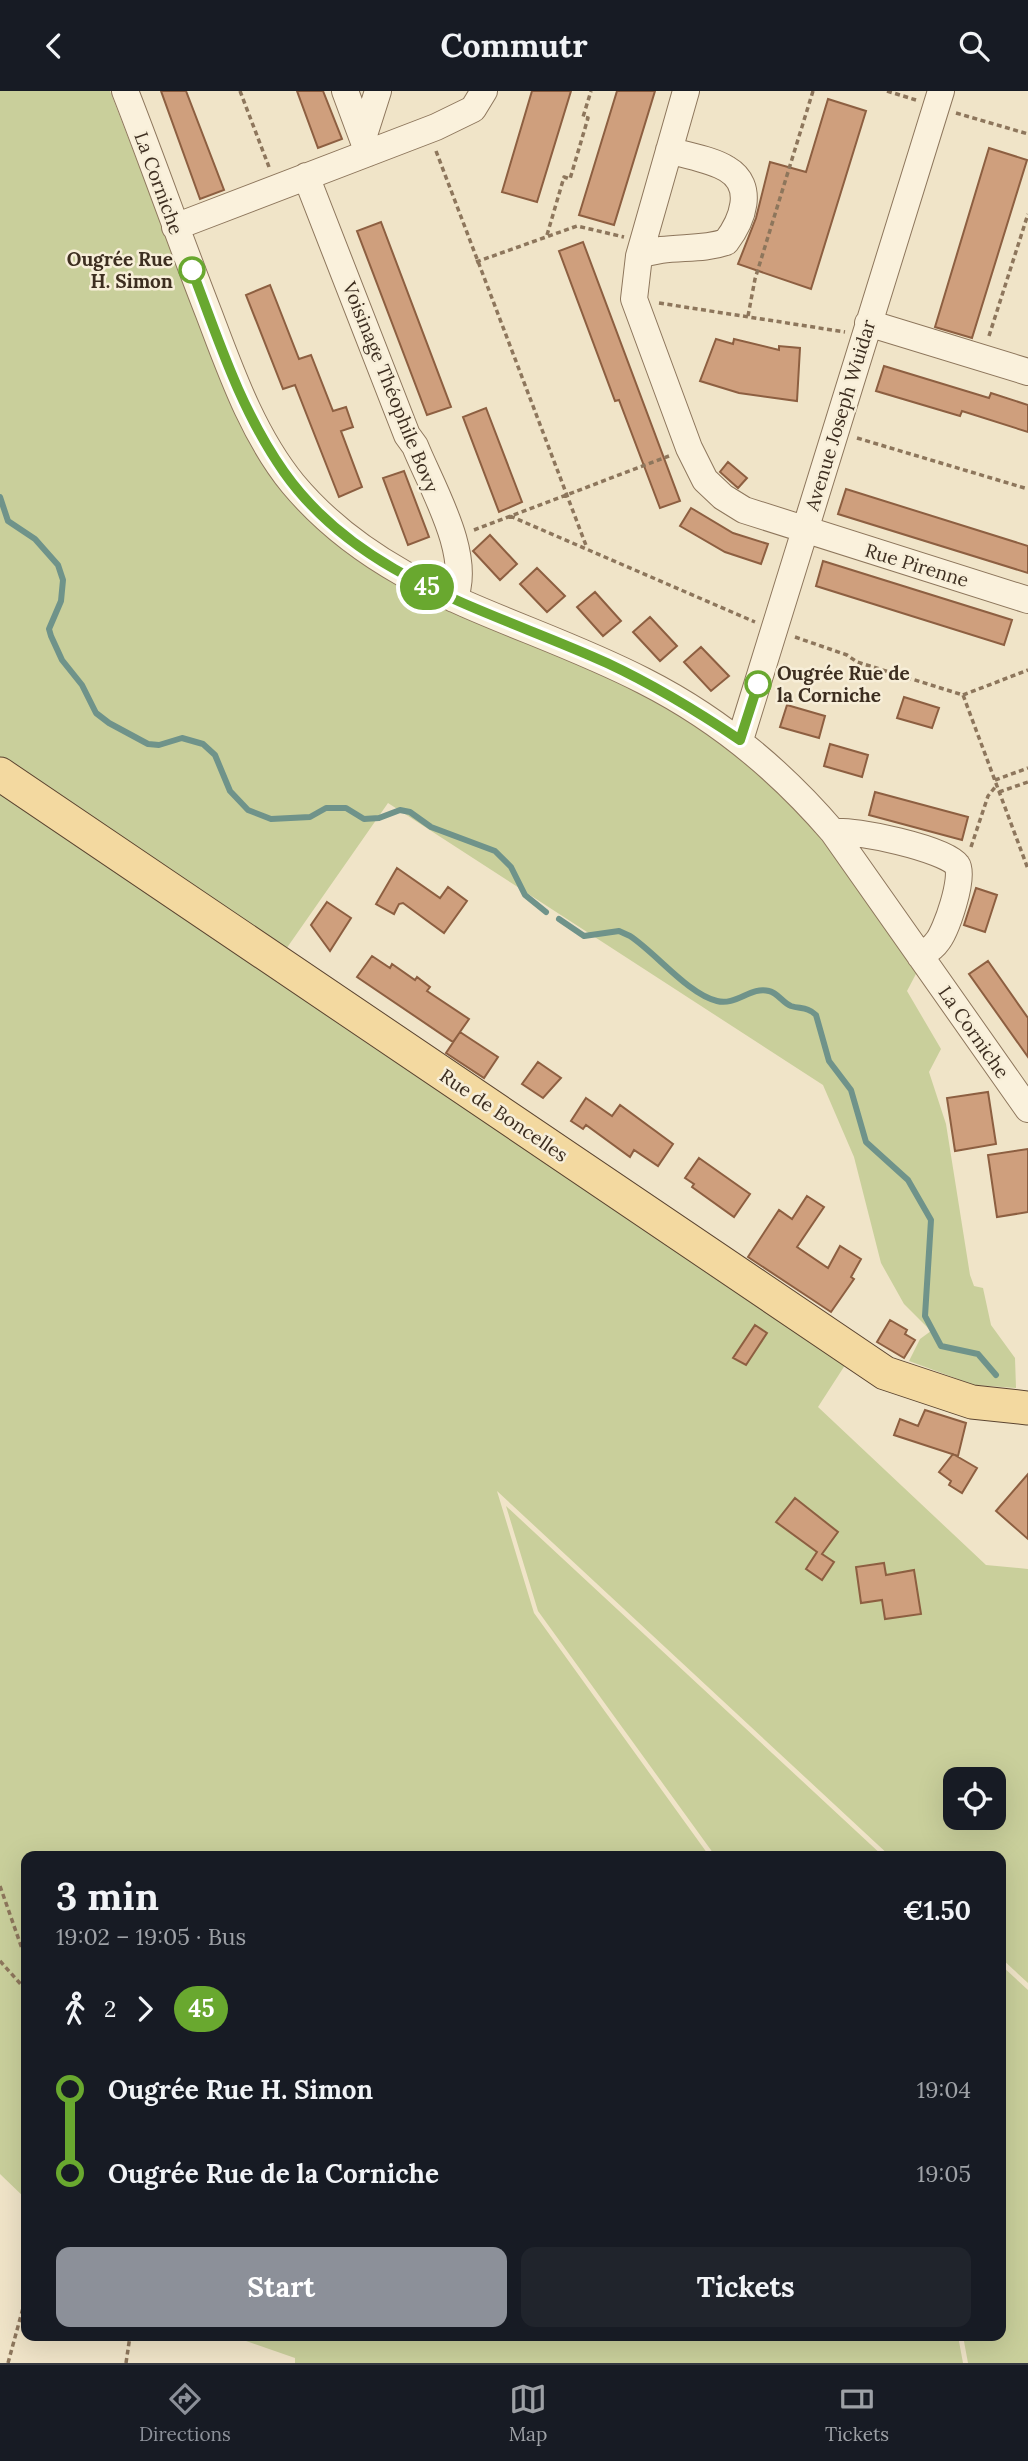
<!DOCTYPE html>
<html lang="en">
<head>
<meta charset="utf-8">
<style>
	body { margin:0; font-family:Lora,serif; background:#20242c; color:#f1f3f6; height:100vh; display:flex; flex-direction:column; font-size:26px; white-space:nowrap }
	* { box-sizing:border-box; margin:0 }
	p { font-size:23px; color:#9ea1a6 }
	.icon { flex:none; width:38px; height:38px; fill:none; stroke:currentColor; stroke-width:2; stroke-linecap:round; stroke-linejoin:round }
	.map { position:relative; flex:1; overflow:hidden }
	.drawer { position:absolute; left:21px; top:1760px; width:985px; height:490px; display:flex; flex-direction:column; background:#171b24; border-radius:14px; box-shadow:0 7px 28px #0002 }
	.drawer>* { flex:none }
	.badge { padding:0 14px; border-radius:23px; font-size:24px; line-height:46px }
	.buttons { position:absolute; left:943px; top:1676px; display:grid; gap:14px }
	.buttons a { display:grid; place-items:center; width:63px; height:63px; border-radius:14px; background:#171b24; box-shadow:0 7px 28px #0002; font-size:35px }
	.map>.badge { position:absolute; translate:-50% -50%; box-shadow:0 0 0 4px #fff }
	.legs { display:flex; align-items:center; gap:10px; height:77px; padding:0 35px; font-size:23px }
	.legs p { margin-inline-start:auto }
	.overview { display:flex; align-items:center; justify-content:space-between; height:119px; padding:0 35px }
	h1 { font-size:38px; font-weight:700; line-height:52px }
	.action { display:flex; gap:14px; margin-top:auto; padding:14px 35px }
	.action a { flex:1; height:80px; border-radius:14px; background:#8c9099; color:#fff; font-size:28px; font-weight:700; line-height:80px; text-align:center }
	.action a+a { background:#20242c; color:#f1f3f6 }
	ul { padding:0 35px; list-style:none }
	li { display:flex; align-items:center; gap:24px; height:84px; font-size:26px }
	li i { display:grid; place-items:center; width:10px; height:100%; margin:0 9px; background:currentColor }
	li i::after { content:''; width:18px; height:18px; margin:-9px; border:5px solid; border-radius:50%; background:#171b24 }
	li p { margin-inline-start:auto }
	li:first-child i { background:linear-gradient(#0000 50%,currentColor 0) }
	li:last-child i { background:linear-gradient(currentColor 50%,#0000 0) }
	header { display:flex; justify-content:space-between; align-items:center; height:91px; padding:0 35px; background:#171b24; font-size:32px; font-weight:700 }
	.menu { display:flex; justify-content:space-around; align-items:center; height:98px; border-top:2px solid #363941; background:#171b24; font-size:19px; color:#9ea1a6 }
	.menu a { display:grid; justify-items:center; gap:4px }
	.menu .selected { color:#8c9099 }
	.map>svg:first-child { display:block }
	.green { fill:#c9cf9b; fill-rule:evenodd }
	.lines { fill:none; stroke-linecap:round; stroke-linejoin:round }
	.stream { stroke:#6f938a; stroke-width:6 }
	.building { fill:#cf9f7d; stroke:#8d5f41; stroke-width:2 }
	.minor-casing { stroke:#8d765c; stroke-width:28 }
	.major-casing { stroke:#5b4430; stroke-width:35 }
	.path { stroke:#8d765c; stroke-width:3.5; stroke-dasharray:5 3.5; stroke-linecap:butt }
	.minor { stroke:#faf1dc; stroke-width:26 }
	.major { stroke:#f3d9a0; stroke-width:33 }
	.line-1-casing { stroke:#fff; stroke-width:16 }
	.line-1 { stroke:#69a82f; stroke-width:10 }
	.stop-1-dot { fill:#fff; stroke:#69a82f; stroke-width:3.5 }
	.labels { text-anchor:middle; stroke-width:5; stroke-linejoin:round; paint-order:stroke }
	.street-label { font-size:19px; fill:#3d2e20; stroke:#f7eed8 }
	.stop-label { font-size:19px; font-weight:bold; fill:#3d2e20; stroke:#f7eed8; text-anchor:end }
</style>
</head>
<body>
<header><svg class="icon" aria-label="back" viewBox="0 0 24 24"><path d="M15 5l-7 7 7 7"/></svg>Commutr<svg class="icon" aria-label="search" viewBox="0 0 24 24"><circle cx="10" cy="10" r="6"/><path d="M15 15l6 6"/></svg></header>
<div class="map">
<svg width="1028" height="2272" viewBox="0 0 1028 2272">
	<rect width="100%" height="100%" fill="#f0e4c8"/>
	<path class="green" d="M0 0H110L235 322C257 366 307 431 346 461 390 495 442 515 492 535 562 564 633 592 697 633 793 692 853 791 917 881L907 900 941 958 929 981 946 1033 970 1184 974 1195 983 1197 991 1234 1015 1267 1016 1297 974 1294 909 1270 920 1248 931 1240 904 1213 881 1172 854 1066 823 994 388 712 284 861 0 669Z
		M0 697 365 951 849 1268 818 1316 986 1474 1028 1478V1892L1001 1867V1766H891L497 1400 534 1522 710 1766H26V2108L0 2083ZM956 1689H994V1727H956Z
		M506 1415 884 1766H716L538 1520Z
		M1001 1874 1028 1899V2272H968L963 2245H1001Z
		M232 2245H958L963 2272H295V2267Z"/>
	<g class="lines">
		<path class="stream" d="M0 406 8 430 35 448 58 474 63 489 61 510 49 538 51 545 62 569 82 594 96 622 109 632 148 653 159 654 182 647 203 653 215 664 230 700 248 719 271 728 310 726 326 717H346L364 728 379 727 400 719 410 721 431 736 495 760 511 776 525 804 546 821
			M559 828 584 845 619 840 630 845C656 862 688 903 717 910 736 915 751 895 769 900 778 902 783 912 791 915 801 918 808 916 816 924L829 970 851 999 866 1051 908 1089 931 1129 925 1225 941 1255 978 1263 996 1284"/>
	</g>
	<path class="building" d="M161 0H186L224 99 200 108Z
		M297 0H323L342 48 318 57Z
		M532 0H571L537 111 502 101Z
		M617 0H655L614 134 579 124Z
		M828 8 866 20 811 198 738 173 756 127 770 71 806 81Z
		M989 57 1027 69 972 247 935 236Z
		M381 131 451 316 427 324 357 140Z
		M583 151 680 410 660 417 619 309 615 310 559 160Z
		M270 194 299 268 311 264 333 320 346 316 353 336 341 340 362 396 339 406 295 294 283 298 246 204Z
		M716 248 733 253 734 248 779 259V255L800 257 797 310 739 302 700 290Z
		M884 275 989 307 991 302 1028 314V341L962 320 960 325 876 300Z
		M486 317 522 411 499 421 463 326Z
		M728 371 747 387 738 397 720 381Z
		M404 380 429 446 408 454 383 387Z
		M846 398 1028 455V482L838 423Z
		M691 417 733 442 768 453 761 473 725 461 680 435Z
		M490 444 517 473 500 489 473 460Z
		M823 470 1012 529 1004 554 816 495Z
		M537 477 565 505 547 521 520 493Z
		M595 501 621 530 603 545 577 516Z
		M650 526 677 555 660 570 633 541Z
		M701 556 729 585 711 600 684 571Z
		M904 606 939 617 932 637 897 627Z
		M787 614 825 625 819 647 780 636Z
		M830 653 868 664 862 686 824 675Z
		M875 701 968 726 962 749 869 724Z
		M397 777 440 807 448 796 467 810 444 842 403 812 399 813 394 823 376 813Z
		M976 797 997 804 985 841 964 834Z
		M327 811 351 827 330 860 311 834Z
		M372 865 390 877 392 873 415 889 417 886 430 896 427 900 469 928 460 941 498 966 484 987 446 962 460 941 453 951 357 886Z
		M988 870 1028 927V966L969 883Z
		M538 971 561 987 543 1007 522 993Z
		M988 1001 996 1053 955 1060 947 1007Z
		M586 1007 612 1025 620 1014 673 1053 658 1075 634 1059 630 1066 586 1034 583 1038 571 1030Z
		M1028 1058V1121L997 1126 988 1064Z
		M699 1067 750 1103 734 1126 692 1096 694 1093 685 1087Z
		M807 1105 824 1116 797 1156 828 1177 840 1155 861 1168 851 1186 854 1188 831 1221 748 1166 779 1119 792 1128Z
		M890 1229 907 1239 905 1243 915 1249 904 1267 877 1251Z
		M755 1234 767 1242 746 1274 733 1267Z
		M925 1319 966 1332 958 1365 894 1344 900 1328 918 1335Z
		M953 1363 977 1377 962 1402 949 1394 951 1390 939 1381Z
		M1028 1383V1448L996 1420Z
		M795 1407 838 1441 822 1463 834 1471 822 1489 806 1478 817 1461 776 1431Z
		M884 1472 886 1484 914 1479 921 1523 885 1528 882 1509 861 1512 856 1476Z"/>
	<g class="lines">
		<g class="minor-casing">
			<path id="minor" d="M125 0C154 74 180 149 209 223 231 281 253 344 293 393 386 504 520 526 644 590 717 627 779 678 833 741L1028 1018
				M345 0 368 62
				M686 0 639 165 634 208 689 357 705 389 723 406 744 419 1028 509
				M363 47 378 0
				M306 85 407 344 415 355C432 397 473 465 454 508
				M175 136 436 36 473 18 484 0
				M639 165C667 153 697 161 726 151 742 130 756 95 727 78 711 68 687 65 669 59
				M868 232 1028 281
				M740 649 941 0
				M833 741C854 738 946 758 957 774 965 785 946 841 937 851 933 857 926 861 920 865"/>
		</g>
		<g class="major-casing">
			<path id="major" d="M0 683 885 1282 972 1311 1028 1317"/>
		</g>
		<path class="path" d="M240 0 269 76
			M887 0 916 9
			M956 22 1028 43
			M436 60 587 457
			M547 144 564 86 570 88 588 27 583 26 591 0
			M476 171 577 135 624 146
			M659 212 845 241
			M748 225 755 188 813 0
			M989 245 1028 123
			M857 347 1028 398
			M510 425 755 531
			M474 439 669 365
			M795 546 847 564 857 571 963 604 1028 778
			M963 604 1028 579
			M995 689 1028 677
			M999 701 1028 691
			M971 756 988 705 996 695
			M0 1795 26 1869
			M0 1870 26 1899
			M8 2272 26 2206
			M126 2272 130 2245"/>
		<use href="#minor" class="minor"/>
		<use href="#major" class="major"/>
	</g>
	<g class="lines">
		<g class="line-1-casing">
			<path id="line-1" d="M192 179C218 248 241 320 284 381 360 489 493 520 607 572 654 594 697 620 740 649L758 593"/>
		</g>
		<use href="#line-1" class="line-1"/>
	</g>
	<g class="stop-1-dot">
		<circle cx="192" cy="179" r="12"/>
		<circle cx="758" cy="593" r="12"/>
	</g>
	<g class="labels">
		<g class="street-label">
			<text transform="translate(159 92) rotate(70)" y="7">La Corniche</text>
			<text transform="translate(391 296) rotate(68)" y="7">Voisinage Théophile Bovy</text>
			<text transform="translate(840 324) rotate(-73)" y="7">Avenue Joseph Wuidar</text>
			<text transform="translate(917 474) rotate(17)" y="7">Rue Pirenne</text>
			<text transform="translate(974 941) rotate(55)" y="7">La Corniche</text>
			<text transform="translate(504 1024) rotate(34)" y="7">Rue de Boncelles</text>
		</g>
		<g class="stop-label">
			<text x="173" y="175">Ougrée Rue<tspan x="173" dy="22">H. Simon</tspan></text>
			<text x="777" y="589" text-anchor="start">Ougrée Rue de<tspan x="777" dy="22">la Corniche</tspan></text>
		</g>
	</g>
</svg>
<div class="buttons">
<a><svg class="icon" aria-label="locate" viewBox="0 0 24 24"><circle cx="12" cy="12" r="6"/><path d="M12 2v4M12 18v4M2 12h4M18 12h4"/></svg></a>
</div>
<b class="badge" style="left:427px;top:496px;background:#69a82f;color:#fff">45</b>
<section class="drawer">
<div class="overview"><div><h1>3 min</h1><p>19:02 – 19:05 · Bus</p></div><b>€1.50</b></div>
<div class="legs"><svg class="icon" aria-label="walk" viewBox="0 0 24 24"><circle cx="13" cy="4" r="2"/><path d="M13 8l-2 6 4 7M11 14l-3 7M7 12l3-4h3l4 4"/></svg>2<svg class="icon" aria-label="forward" viewBox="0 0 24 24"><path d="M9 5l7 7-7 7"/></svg><b class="badge" style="background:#69a82f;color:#fff">45</b></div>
<ul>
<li><i style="color:#69a82f"></i><b>Ougrée Rue H. Simon</b><p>19:04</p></li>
<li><i style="color:#69a82f"></i><b>Ougrée Rue de la Corniche</b><p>19:05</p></li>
</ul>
<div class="action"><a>Start</a><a>Tickets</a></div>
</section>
</div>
<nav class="menu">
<a class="selected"><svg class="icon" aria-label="directions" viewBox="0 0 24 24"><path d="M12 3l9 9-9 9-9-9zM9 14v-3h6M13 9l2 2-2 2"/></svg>Directions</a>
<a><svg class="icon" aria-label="map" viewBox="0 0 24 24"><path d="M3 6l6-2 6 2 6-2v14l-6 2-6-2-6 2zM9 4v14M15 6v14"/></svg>Map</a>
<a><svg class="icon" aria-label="tickets" viewBox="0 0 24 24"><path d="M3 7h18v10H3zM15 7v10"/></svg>Tickets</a>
</nav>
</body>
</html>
